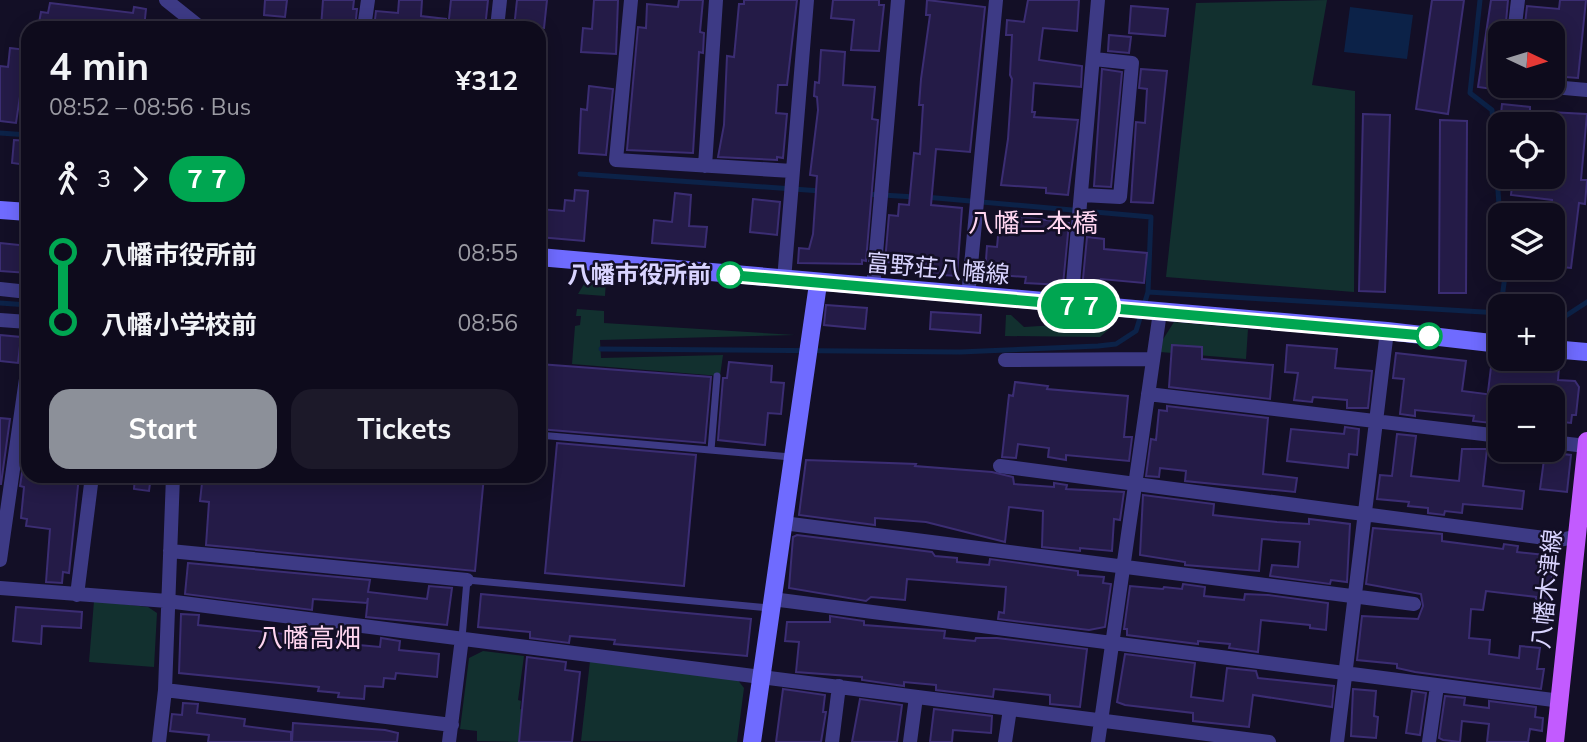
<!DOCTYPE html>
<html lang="en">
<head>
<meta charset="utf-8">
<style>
	body { margin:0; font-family:Mulish,"Noto Sans JP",sans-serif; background:#1c1929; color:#f1f3f6; height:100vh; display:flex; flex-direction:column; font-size:26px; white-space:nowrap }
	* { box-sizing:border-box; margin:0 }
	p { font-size:23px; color:#9b9ba3 }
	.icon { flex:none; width:38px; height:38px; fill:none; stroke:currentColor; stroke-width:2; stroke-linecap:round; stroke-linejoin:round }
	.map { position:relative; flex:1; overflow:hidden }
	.details { position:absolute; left:21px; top:21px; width:525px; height:462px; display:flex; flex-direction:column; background:#0e0b1c; border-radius:21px; box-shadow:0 4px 18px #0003,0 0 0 2px #2e2b3b }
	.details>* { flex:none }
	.badge { padding:0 14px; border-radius:23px; font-size:24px; line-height:46px }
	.needle { width:46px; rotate:94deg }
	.controls { position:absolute; left:1488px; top:21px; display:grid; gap:14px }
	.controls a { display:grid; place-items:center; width:77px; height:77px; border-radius:14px; background:#0e0b1c; box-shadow:0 4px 18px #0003,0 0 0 2px #2e2b3b; font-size:35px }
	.map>.badge { position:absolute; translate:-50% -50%; box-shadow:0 0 0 4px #fff }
	.legs { display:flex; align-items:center; gap:10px; height:77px; padding:0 28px; font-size:23px }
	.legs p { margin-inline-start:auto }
	.summary { display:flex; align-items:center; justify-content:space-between; height:119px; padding:0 28px }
	h1 { font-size:38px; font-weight:700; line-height:52px }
	.button { display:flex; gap:14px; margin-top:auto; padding:14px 28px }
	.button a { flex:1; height:80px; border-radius:21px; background:#8c9099; color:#fff; font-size:28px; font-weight:700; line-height:80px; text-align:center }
	.button a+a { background:#1c1929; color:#f1f3f6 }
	ul { padding:0 28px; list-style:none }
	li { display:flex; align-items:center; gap:24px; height:70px; font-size:26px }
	li i { display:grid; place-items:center; width:10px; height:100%; margin:0 9px; background:currentColor }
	li i::after { content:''; width:18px; height:18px; margin:-9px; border:5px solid; border-radius:50%; background:#0e0b1c }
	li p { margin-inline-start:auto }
	li:first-child i { background:linear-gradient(#0000 50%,currentColor 0) }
	li:last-child i { background:linear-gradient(currentColor 50%,#0000 0) }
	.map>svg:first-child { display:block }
	.green { fill:#12302f }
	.water { fill:#0c2248 }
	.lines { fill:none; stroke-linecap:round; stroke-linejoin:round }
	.stream { stroke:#0c2248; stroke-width:5 }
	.building { fill:#241b47; stroke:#3b2d73; stroke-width:2 }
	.lane { stroke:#3d3a85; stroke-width:7 }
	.street { stroke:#3d3a85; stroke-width:14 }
	.secondary { stroke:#6f6bff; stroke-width:18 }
	.primary { stroke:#c25bff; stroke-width:18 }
	.line-1-casing { stroke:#fff; stroke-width:16 }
	.line-1 { stroke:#00a651; stroke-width:10 }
	.stop-1-dot { fill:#fff; stroke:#00a651; stroke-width:3.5 }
	.labels { text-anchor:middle; stroke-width:5; stroke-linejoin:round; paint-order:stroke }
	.street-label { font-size:24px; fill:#d9d4ff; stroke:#130f26 }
	.stop-label { font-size:24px; font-weight:bold; fill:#d9d4ff; stroke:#130f26; text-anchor:end }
	.neighbourhood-label { font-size:26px; fill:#ffd6f0; stroke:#130f26 }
</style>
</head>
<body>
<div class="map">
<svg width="1587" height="742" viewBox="0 0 1587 742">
	<rect width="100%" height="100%" fill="#130f26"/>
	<path class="green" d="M1327 0 1312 85 1355 91 1354 292 1166 277 1196 3Z
		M594 280H606L605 296 578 294 584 284Z
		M577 309 604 311V323L795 335 600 340 601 358 723 355 720 376 572 364 575 326 580 325 581 316H576Z
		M1006 315H1011L1024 327 1056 325 1084 330 1091 322 1110 324 1108 330 1100 337 1005 336Z
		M1174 322 1248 329 1246 359 1160 352V344Z
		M94 601 148 607 157 613 154 667 89 662Z
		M483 651 524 656 518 700 521 701 520 709 524 710 519 742 477 741V731L460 729 469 658Z
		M590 661 737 679 744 688 737 742 581 741Z"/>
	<path class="water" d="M1350 7 1413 15 1407 59 1344 52Z"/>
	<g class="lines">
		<path class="stream" d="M1480 0 1470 93 1492 110 1500 218
			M0 133 28 135
			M580 174 821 191
			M866 194 915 197
			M1148 292 1500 313
			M0 303 28 305
			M1501 306 1506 268
			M1552 316 1564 317 1587 302
			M601 349 960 352 1098 346 1116 344 1136 331 1148 292 1151 217 925 197"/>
	</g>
	<path class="building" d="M265 0H287L285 17 264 15Z
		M323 0H354L353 9H357L355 28H321Z
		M399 0H422L421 16 446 19V28H374L376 11 398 13Z
		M451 0H488L485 28H448Z
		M517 0H547L544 28H514Z
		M594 0H618L616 54 581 52 583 28 592 29Z
		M679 0H703L700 32 704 33 703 53 699 52 693 153 627 150 638 27 646 28 647 4 678 7Z
		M744 0H797L787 85H778L776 113 787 114 783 158 777 157V160L718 157 724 125 727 56 734 57 739 4H744Z
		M833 0H879V5H884L879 51 851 50 854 20 831 18Z
		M927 0 985 7 970 152 936 149 931 205 962 208 957 276 928 274V265L885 262 889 215 898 216 899 204 909 205 914 153 920 154 923 105H919L921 79 930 15H926Z
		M1028 0H1079L1077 31 1043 28 1039 60 1082 66 1081 87 1034 83 1032 112H1035L1034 117 1078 120 1068 195 1046 193V188L1001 185 1008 139 1012 79 1010 75 1012 35H1006L1007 20 1024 22Z
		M1432 0H1464L1448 114 1416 109Z
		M1491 0H1508L1505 33H1500V90L1478 87Z
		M1560 0H1586L1578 78 1552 76V33H1524L1527 6 1559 9Z
		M50 3 133 13 134 7 146 9 144 28H38L41 12 48 13Z
		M1131 6 1168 9 1165 36 1129 33Z
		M1109 35 1131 37 1129 53 1108 51Z
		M10 48 27 50 16 123 0 121V66L8 67Z
		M821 50 845 52 843 85 875 87 872 119 878 120 876 142 866 261 862 260V264L798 263 799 248 809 249 813 234 817 176 810 175 818 110 817 97 814 96 815 82 819 83Z
		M1102 69 1122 72 1111 187 1094 186Z
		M1141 69 1167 71 1153 203 1131 202 1136 122 1145 123 1147 89 1139 88Z
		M589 86 613 89 606 155 579 153 581 109 587 110Z
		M1502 104 1530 107V111L1587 114 1581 180H1587L1585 204 1579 203 1571 268 1552 266V200L1511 195 1513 177H1552L1555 135H1552V124H1500Z
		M1363 114 1390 115 1385 292 1359 291Z
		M1440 120 1467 121 1466 293H1439Z
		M14 140 28 141V165L12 163Z
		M575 190 588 191 584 241 539 237V209L564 211 565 200 574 201Z
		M675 193 691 195 689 226 707 227 705 247 652 243 654 220 672 222Z
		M753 199 780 202 777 235 750 232Z
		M1000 214 1069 223 1063 285 1025 283 1026 277 985 274 987 246 997 247Z
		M1087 237 1104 239V249L1147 253 1144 283 1101 279 1100 290 1082 289Z
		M0 243 28 246V273L0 271Z
		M826 305 867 308 865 329 824 325Z
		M931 312 981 315 980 333 930 329Z
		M0 335 21 337 18 363 0 361Z
		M1172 345 1202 347V359L1273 365 1270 399 1169 387Z
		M1287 345 1337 349 1335 368 1372 371 1368 408H1347V400L1313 397 1312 402 1294 400 1298 373 1285 372Z
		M1396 353 1466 361 1462 391 1494 395 1491 423 1473 421 1474 416 1415 410V416L1400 414 1404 379 1393 378Z
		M729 362 772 366 771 382 784 383 781 414 768 413 765 445 718 440 723 378H727Z
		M539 364 711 377 705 443 539 429Z
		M1528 364 1559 367 1558 380 1575 381 1579 387 1576 415H1572L1571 423 1554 421 1552 397 1488 392 1491 367 1527 371Z
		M1015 382 1048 386 1047 389 1128 396 1124 437H1132L1129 461 1066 455V460L1048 457 1049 448 1018 444 1016 458 1002 457 1009 395 1013 396Z
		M1167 406 1268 418 1263 474 1297 478 1295 492 1185 481 1186 471 1160 468 1159 477 1146 476 1151 439 1156 440 1159 410 1167 411Z
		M0 418 10 419 1 484H0Z
		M1345 427 1359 429 1357 455 1349 454 1348 468 1287 461 1291 429 1344 434Z
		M28 433V476H79L69 573 63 572 62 583 46 582 50 529 26 526 27 519 21 518 24 487 20 486Z
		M1397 434 1416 436 1411 476 1459 481 1462 449H1487L1483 486 1524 491 1522 509 1463 504 1462 513 1445 511 1444 515 1428 513V508L1408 506 1409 502 1377 499 1380 475 1392 476Z
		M557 443 696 455 684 586 545 573Z
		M1545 452 1571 455 1567 492 1540 489Z
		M806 460 916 464 915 466 992 472 1013 477 1014 484 1054 487V483L1067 485 1066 489 1124 492 1120 520 1114 519 1112 551 1080 548V551L1042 547 1043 511 1009 507 1005 542 926 522 875 518V525L799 515Z
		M135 476H151L149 491 134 489Z
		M215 476H484L475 571 206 545 209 502 200 501 202 483 214 484Z
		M1143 495 1214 504 1213 515 1277 522 1309 524V519L1350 524 1347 582 1331 580 1330 584 1270 576 1272 565 1298 567 1300 542 1262 539 1259 571 1185 565V562L1140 555Z
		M1373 528 1442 534V541L1503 549 1504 544 1518 546 1517 552 1554 556 1548 624 1534 622 1536 597 1486 591 1483 610 1471 609 1469 638 1490 640 1489 654 1519 658 1520 646 1540 648 1537 669H1544L1541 689 1415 672 1397 668V664L1357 660 1362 616 1418 619 1423 606 1421 594 1366 584Z
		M797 535 932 552 935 556 957 558V562L989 565 990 559 1078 571V575L1104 577 1103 583 1111 584 1105 627 1089 630 998 619 999 612 1004 613 1006 587 907 579 905 600 871 597 866 601 789 588 793 537Z
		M188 563 370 580 368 592 427 599 429 586 452 588 447 625 366 617 368 598 367 603 313 599 312 610 185 594Z
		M1183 584 1205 587 1204 596 1244 600 1245 594 1268 595 1328 603 1326 630 1310 628V625L1261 620 1258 652 1229 648 1230 644 1198 641V644L1127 635V629H1124L1130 586 1163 589 1164 587 1182 589Z
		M481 594 751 619 747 656 614 644 615 640 570 636 569 643 530 638V632L478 627Z
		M16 607 82 612 81 628 42 626 41 644 13 641Z
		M181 614 199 615 198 625 294 635 295 627 310 629 321 632 320 637 338 639 337 643 380 647 381 638 400 641 399 650 439 654 437 677 396 673 395 679 384 678 383 687 365 686 364 699 338 697 339 693 318 691 319 687 179 673Z
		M830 616 864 621V625L945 631 944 638 975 641 976 638H997L1087 649 1080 707 1050 704V695L994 689 993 697 936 690V685L904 682V686L862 680V677L796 672 799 642 785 641 787 622H830Z
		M1125 654 1195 663 1191 697 1223 701 1227 668 1256 671 1258 678 1334 686 1332 707 1253 695 1249 727 1193 721V713L1125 705 1117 702Z
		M527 657 566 662 565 670 580 672 572 742H519Z
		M783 689 825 695 823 712H826L821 742H776Z
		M1353 689 1376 691 1374 716 1378 717 1376 738 1351 736Z
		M1412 691 1426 693 1420 735 1406 733Z
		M1445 696 1465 698 1464 705 1489 708V701L1536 707 1535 717 1543 718 1542 731 1530 729 1528 742H1487L1489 724 1462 721 1460 742 1443 740 1439 738Z
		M860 699 902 705 897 742H852Z
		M183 703 198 704 197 713 245 719 244 726 291 732V742H208L209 735 170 731 172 714 182 715Z
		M934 709 992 716 991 733 953 730 952 742H930Z
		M293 723 385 730 398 733 397 742H292Z"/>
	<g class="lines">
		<path class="lane" d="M539 435 791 457
			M711 450 717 376
			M462 638 467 580 770 608"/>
		<path class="street" d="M166 0 201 28
			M631 0 616 160 792 171
			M364 28 368 0
			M497 28 500 0
			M1514 33 1518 0
			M1542 86 1587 90
			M705 166 716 0
			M1082 195 1120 197 1132 63 1094 59
			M784 280 807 0
			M873 288 898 0
			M0 289 28 292
			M968 297 996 0
			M1071 306 1098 0
			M0 320 28 322
			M1005 360 1151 359
			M1148 394 1500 436
			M1552 442 1586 446
			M1000 466 1560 540 1578 536
			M783 523 1414 604
			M170 551 467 580
			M0 560 28 365
			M0 588 167 601 1269 742
			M77 595 92 476
			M772 599 1561 701
			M165 690 452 725
			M159 742 165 690 173 476
			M449 742 462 638
			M832 742 839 686
			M910 742 916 697
			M1005 742 1010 709
			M1098 742 1160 312
			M1337 742 1387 331
			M1429 742 1437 686"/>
		<path class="secondary" d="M0 210 28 212
			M539 257 1387 331 1500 344
			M1552 349 1587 352
			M752 742 818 284"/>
		<path class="primary" d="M1555 742 1587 441"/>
	</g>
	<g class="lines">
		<g class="line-1-casing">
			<path id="line-1" d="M730 275 1429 336"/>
		</g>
		<use href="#line-1" class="line-1"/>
	</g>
	<g class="stop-1-dot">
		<circle cx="730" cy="275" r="12"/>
		<circle cx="1429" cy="336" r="12"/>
	</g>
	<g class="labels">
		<g class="street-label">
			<text transform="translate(938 269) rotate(5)" y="8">富野荘八幡線</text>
			<text transform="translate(1547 589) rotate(-84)" y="8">八幡木津線</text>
		</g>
		<g class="stop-label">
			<text x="711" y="283">八幡市役所前</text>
		</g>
		<g class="neighbourhood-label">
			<text x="1033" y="232">八幡三本橋</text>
			<text x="309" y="647">八幡高畑</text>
		</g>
	</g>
</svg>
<div class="controls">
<a><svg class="needle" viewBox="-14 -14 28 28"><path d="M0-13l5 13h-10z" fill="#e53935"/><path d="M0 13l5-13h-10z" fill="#9b9ba3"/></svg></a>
<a><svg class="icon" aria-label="locate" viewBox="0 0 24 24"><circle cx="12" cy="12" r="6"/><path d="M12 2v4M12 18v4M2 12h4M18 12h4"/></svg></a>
<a><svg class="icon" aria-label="layers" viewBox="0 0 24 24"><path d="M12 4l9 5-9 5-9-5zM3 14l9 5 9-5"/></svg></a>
<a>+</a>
<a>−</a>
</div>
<b class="badge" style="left:1079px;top:306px;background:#00a651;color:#fff">７７</b>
<section class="details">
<div class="summary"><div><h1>4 min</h1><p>08:52 – 08:56 · Bus</p></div><b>¥312</b></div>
<div class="legs"><svg class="icon" aria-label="walk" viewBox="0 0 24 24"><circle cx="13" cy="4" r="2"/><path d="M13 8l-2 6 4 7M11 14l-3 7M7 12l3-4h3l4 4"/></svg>3<svg class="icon" aria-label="forward" viewBox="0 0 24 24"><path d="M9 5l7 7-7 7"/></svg><b class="badge" style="background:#00a651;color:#fff">７７</b></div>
<ul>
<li><i style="color:#00a651"></i><b>八幡市役所前</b><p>08:55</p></li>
<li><i style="color:#00a651"></i><b>八幡小学校前</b><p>08:56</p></li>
</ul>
<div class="button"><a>Start</a><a>Tickets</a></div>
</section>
</div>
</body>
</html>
